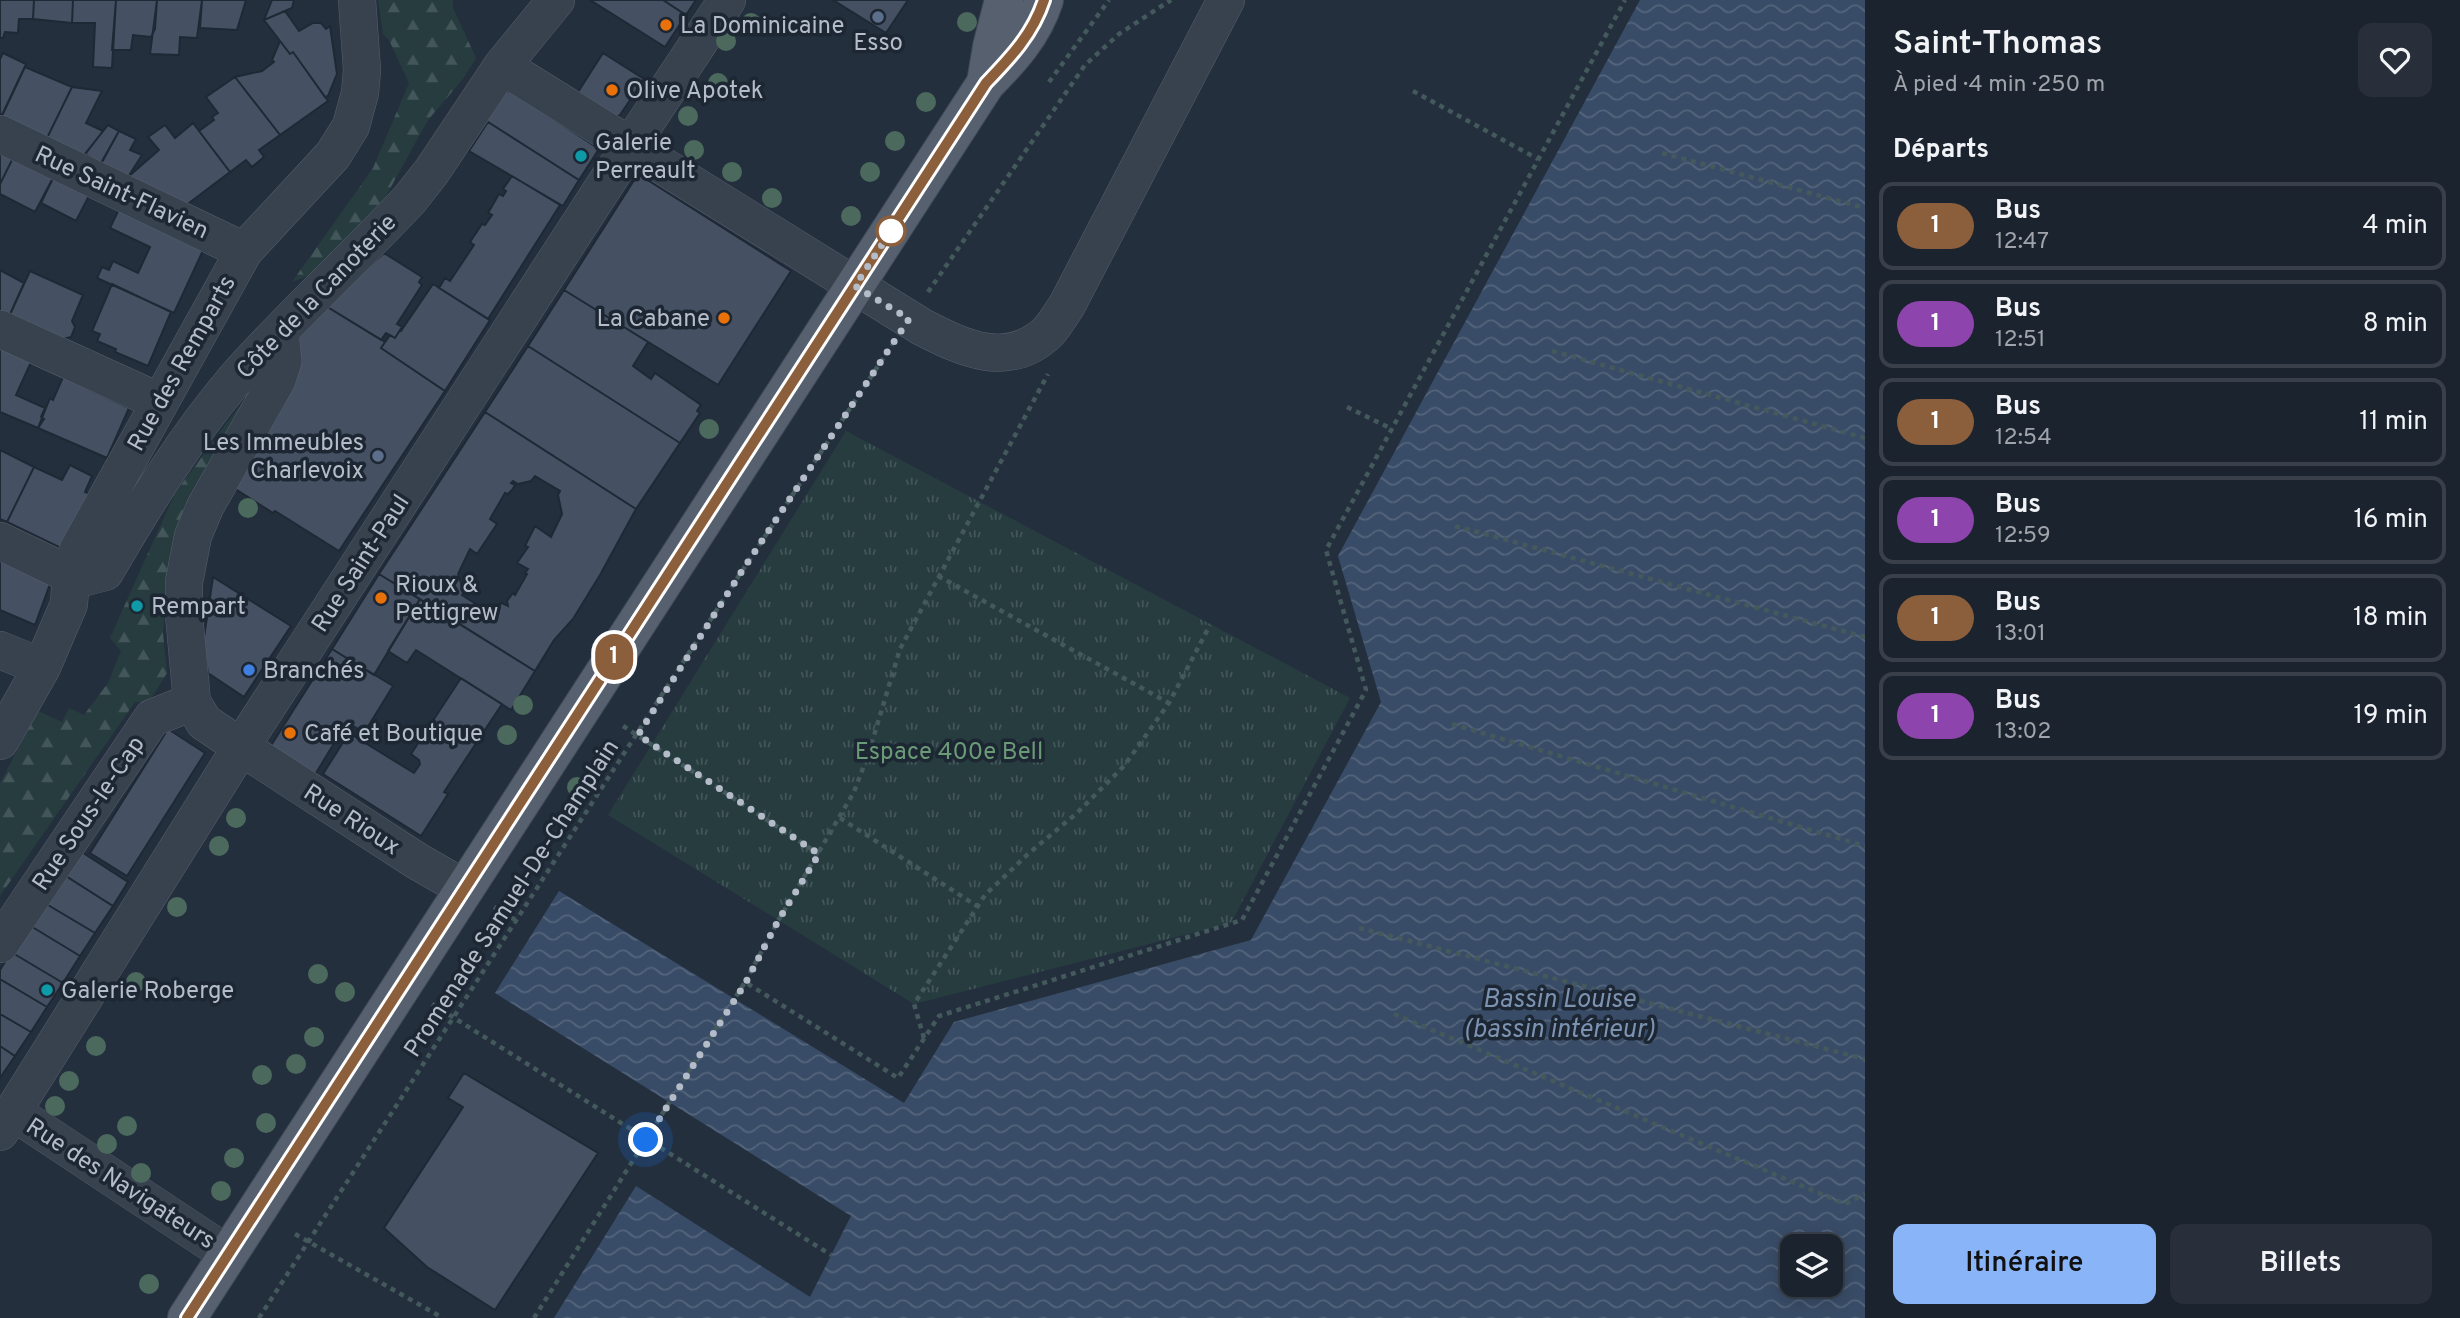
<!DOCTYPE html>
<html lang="fr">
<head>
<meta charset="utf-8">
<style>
	body { margin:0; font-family:Overpass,sans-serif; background:#282f3a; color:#f1f3f6; height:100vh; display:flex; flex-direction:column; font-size:26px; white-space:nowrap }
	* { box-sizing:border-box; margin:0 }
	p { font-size:23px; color:#a0a4aa }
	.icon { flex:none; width:38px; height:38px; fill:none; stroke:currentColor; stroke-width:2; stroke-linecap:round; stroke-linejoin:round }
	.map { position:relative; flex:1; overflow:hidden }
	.drawer { display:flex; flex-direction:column; background:#1b232e; width:595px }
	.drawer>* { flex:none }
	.badge { padding:0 14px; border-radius:23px; font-size:24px; line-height:46px }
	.fabs { position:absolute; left:1780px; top:1234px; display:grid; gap:14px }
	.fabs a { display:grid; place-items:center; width:63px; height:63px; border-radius:14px; background:#1b232e; box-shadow:0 4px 18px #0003,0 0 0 2px #39404a; font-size:35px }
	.you { position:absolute; width:35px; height:35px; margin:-18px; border:5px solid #fff; border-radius:50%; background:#1a73e8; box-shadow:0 0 0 10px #1a73e833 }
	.map>.badge { position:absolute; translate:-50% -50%; box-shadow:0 0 0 4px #fff }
	h2 { padding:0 28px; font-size:26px; line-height:63px }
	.round { display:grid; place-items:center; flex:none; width:74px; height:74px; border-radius:14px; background:#282f3a }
	.summary { display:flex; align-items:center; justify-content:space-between; height:119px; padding:0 28px }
	h1 { font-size:33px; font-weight:600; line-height:52px }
	.action { display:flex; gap:14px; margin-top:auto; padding:14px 28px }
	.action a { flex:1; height:80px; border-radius:14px; background:#8ab4f8; color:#111; font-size:28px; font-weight:600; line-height:80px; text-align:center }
	.action a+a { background:#282f3a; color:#f1f3f6 }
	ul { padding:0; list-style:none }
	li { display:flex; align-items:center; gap:21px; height:88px; margin:0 14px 10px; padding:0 14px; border:4px solid #39404a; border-radius:14px }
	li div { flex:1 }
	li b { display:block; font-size:26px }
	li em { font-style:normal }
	li .badge { min-width:77px; font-weight:700; text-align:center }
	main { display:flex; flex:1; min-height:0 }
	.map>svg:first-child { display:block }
	.grass { fill:url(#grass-tufts) }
	.forest { fill:url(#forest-firs) }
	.water { fill:url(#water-waves); fill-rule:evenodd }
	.building { fill:#455162; stroke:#1f2835; stroke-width:2; fill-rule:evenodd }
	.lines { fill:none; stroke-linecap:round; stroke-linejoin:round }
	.minor-casing { stroke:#565f6c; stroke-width:38 }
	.major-casing { stroke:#414a57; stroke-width:40 }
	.path { stroke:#44595c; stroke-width:4.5; stroke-dasharray:5 5; stroke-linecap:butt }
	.minor { stroke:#38414e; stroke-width:37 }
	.major { stroke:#56606e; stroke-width:38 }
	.tree { fill:#4b6a5d }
	.line-casing { stroke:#fff; stroke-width:16 }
	.line { stroke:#8b5e3c; stroke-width:10 }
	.walk { stroke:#b4bcc9; stroke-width:7; stroke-dasharray:0 12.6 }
	.service-dot { fill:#5c6f8a; stroke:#1d2633; stroke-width:2.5 }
	.food-dot { fill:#e8710a; stroke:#1d2633; stroke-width:2.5 }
	.culture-dot { fill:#0f9aa8; stroke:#1d2633; stroke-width:2.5 }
	.stop-dot { fill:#fff; stroke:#8b5e3c; stroke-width:3.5 }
	.shop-dot { fill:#3f7fe0; stroke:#1d2633; stroke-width:2.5 }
	.labels { text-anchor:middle; stroke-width:7; stroke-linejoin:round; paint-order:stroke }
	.poi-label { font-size:24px; fill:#b4bcc9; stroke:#1d2633; text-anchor:start }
	.street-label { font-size:24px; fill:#b4bcc9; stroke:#1d2633 }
	.park-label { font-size:24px; fill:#6b9a76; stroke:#1d2633 }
	.water-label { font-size:26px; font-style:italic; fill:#7c92b1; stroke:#1d2633 }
</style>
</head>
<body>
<main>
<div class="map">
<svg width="1865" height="1318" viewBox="0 0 1865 1318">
	<defs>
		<pattern id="grass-tufts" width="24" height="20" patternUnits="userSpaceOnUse" patternTransform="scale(1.75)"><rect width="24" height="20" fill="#263c3f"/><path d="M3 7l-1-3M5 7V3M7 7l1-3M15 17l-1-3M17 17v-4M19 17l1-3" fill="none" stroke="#435659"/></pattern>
		<pattern id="forest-firs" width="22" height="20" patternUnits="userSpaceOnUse" patternTransform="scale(1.75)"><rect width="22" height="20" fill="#263c3f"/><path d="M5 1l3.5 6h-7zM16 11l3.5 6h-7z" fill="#435659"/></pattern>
		<pattern id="water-waves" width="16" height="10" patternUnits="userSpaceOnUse" patternTransform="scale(1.75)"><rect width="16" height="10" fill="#394c67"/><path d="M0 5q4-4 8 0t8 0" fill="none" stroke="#53647b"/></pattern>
	</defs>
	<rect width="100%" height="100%" fill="#242f3e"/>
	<path class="grass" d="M846 431 1350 698 1231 923 914 1004 608 815Z"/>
	<path class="forest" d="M378 0H453V8L476 58 463 79 428 120 386 196 334 266 292 282 373 168 409 83 389 40 383 34Z
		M246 397 167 589 163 633 167 673 149 702H135L0 896V783L38 711 62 722 69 708 84 715 108 683 121 651 110 638 175 493Z"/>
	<path class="water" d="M1640 0H1865V1318H554L636 1186 810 1297 851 1216 495 993 559 891 904 1103 954 1022 1251 940 1381 702 1338 556ZM1792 1246H1830V1284H1792Z"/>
	<path class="building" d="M0 0H34L33 19H19L18 33 5 32 3 38H0Z
		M34 0H73L72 23 33 19Z
		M73 0H116L112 68 93 67 95 23H72Z
		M116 0H157L155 29 151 37 133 35 131 50H112Z
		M157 0H202L197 38 180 37 179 55 150 54Z
		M202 0H246L237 30 200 28Z
		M272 0H294L292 8 264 20Z
		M590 0H663L686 15 665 47Z
		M663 0H696L686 15Z
		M833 0H908L886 33Z
		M285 11 299 31 313 23H321L326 29 330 26 337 74 328 96 325 97 293 52 290 54 264 20Z
		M280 41 290 54 293 52 328 101 280 135 235 77 262 71 274 62 272 60Z
		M3 53 26 64 2 115 0 114V59Z
		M603 53 644 79 620 115 616 117 578 92Z
		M25 67 72 87 46 140 1 118Z
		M235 77 280 135 259 150 264 157 252 167 246 160 230 172 199 131 214 120 212 117 218 113 206 97Z
		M72 87 102 91 86 123 103 131 83 157 46 140Z
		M511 91 599 149 579 180 485 120 504 92Z
		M488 122 579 180 563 206 469 151Z
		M193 123 230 172 185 206 128 177 159 150 148 137 165 125 175 138Z
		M108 125 119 131 101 163 85 154Z
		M119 131 136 139 130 150 142 155 128 177 101 164Z
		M0 145 16 152 0 184Z
		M16 152 56 172 35 212 0 194V184Z
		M56 172 92 190 76 221 41 203Z
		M638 174 791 271 718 385 564 290Z
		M512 176 560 205 488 319 439 288 445 278 450 281 474 245 470 242 482 224 485 225 492 215 488 213 499 194 503 196 506 191 503 189Z
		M121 205 206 244 174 313 97 278 102 267 109 270 113 261 138 273 150 247 110 228Z
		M384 253 422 277 419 282 422 285 397 324 402 327 395 338 386 333 381 340 326 306Z
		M0 270 24 283 7 321 0 317Z
		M30 271 83 295 72 321 75 327 71 337 63 339 7 321Z
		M112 284 171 312 148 366 115 352 116 349 97 341 100 334 92 331Z
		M433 284 490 320 445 391 381 348 390 335 395 338 400 330 401 331Z
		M564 290 648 342 633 366 651 379 655 373 701 405 697 411 700 413 680 443 528 346Z
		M326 306 385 342 381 348 445 391 339 551 275 511 273 513 226 483 288 343Z
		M0 346 32 360 16 395 45 408 41 417 44 419 38 428 0 412Z
		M528 346 680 443 636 509 485 412Z
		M63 377 129 408 107 458 38 428 50 398 53 400Z
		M485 412 636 509 600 575 573 619 554 640 535 671 379 574ZM535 476 560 491 558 495 562 514 551 537 535 526 525 546 528 547 517 563 528 569 525 573 527 574 515 595 513 593 507 601 508 606 502 603 487 611 462 595 464 592 458 574 470 549 477 554 497 524 490 519 505 493 508 494 512 490 515 485 511 483 513 481 518 484 531 481Z
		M0 450 34 467 7 522 0 519Z
		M70 465 92 476 85 492 90 494 63 549 7 522 34 467 62 480Z
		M0 559 50 584 35 625 0 610Z
		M379 574 420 599 374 675 332 649Z
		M213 577 291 626 244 697 208 673 203 644Z
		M420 599 535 671 511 710 416 650 407 663 388 651Z
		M332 649 393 686 364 733 347 722 313 778 265 755Z
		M461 678 502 704 444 792 448 794 421 836 323 774 349 733 414 773 420 764 419 760 411 754Z
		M168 729 205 753 127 876 90 853Z
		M77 849 128 882 113 906 66 876Z
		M66 876 113 906 95 933 43 902Z
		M43 902 95 933 80 956 29 925Z
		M29 925 80 956 63 983 11 952Z
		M11 952 63 983 47 1007 0 979V970Z
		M0 979 47 1007 31 1032 0 1014Z
		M0 1014 31 1032 15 1056 0 1046Z
		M0 1046 15 1056 0 1078Z
		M464 1073 598 1153 495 1310 427 1267 384 1228 463 1107 448 1098Z"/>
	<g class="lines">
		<g class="minor-casing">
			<path id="minor" d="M502 66 922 327C963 348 1008 370 1048 332 1055 324 1061 314 1067 305L1226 0
				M0 134 244 251
				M0 329 160 402
				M280 332 283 361 277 380 205 507 193 536 184 582V615L192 702 204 722 241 747 417 861 464 888
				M0 541 71 575 86 577 105 572C144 505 185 438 236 378 291 316 353 260 410 199L432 171 502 66 556 0
				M0 650 42 667
				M0 741 42 667 69 604 71 575 78 550 244 251 333 155 351 126 360 93 362 70 357 0
				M0 944 152 718 192 702
				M13 1112 229 1255
				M0 1132 241 747 630 146 727 0"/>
		</g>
		<g class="major-casing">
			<path id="major" d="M986 83 992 47 1004 0
				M187 1318 986 83C1011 58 1033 34 1044 0"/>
		</g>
		<path class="path" d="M1049 82 1109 0
			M1413 91 1538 159
			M1662 153 1865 208
			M928 292 1085 65 1119 34 1171 0
			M1552 351 1865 438
			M1347 407 1392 429
			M1455 526 1865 637
			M938 576 1169 703
			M1452 724 1865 846
			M623 726 819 854
			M840 818 977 906
			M494 907 517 921
			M1359 928 1865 1059
			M745 982 778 921 854 792 869 752 900 649 1048 374
			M432 1004 831 1255
			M1394 1014 1845 1204 1865 1194
			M924 1038 914 1004 985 895 1028 854 1077 813 1124 766 1169 703 1210 625
			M295 1234 443 1318
			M259 1318 740 574 892 345
			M534 1318 745 982 898 1078 939 1016 1242 920 1366 690 1326 550 1625 0"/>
		<use href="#minor" class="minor"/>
		<use href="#major" class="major"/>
	</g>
	<g class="tree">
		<circle cx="967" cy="22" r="10"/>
		<circle cx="751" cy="23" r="10"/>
		<circle cx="726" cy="41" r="10"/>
		<circle cx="718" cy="83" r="10"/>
		<circle cx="926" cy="102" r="10"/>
		<circle cx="688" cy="116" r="10"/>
		<circle cx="895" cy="141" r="10"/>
		<circle cx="694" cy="150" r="10"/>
		<circle cx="732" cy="172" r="10"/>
		<circle cx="870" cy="172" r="10"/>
		<circle cx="772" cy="198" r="10"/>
		<circle cx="851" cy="216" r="10"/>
		<circle cx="709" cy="429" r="10"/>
		<circle cx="248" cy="508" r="10"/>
		<circle cx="523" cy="705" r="10"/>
		<circle cx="507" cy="735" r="10"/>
		<circle cx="577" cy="787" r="10"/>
		<circle cx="236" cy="818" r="10"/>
		<circle cx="219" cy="846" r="10"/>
		<circle cx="177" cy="907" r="10"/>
		<circle cx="318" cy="974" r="10"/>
		<circle cx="136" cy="982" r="10"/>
		<circle cx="345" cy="992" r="10"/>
		<circle cx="314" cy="1037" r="10"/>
		<circle cx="96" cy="1046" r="10"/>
		<circle cx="296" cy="1064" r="10"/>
		<circle cx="262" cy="1075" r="10"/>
		<circle cx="69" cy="1081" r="10"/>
		<circle cx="55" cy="1106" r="10"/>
		<circle cx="266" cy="1123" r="10"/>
		<circle cx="127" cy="1126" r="10"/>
		<circle cx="107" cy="1144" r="10"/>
		<circle cx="234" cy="1158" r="10"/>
		<circle cx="141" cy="1173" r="10"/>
		<circle cx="221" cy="1191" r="10"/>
		<circle cx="149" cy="1284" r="10"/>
	</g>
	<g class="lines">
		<g class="line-casing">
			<path id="line" d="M187 1318 986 83C1010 58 1033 34 1044 0"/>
		</g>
		<use href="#line" class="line"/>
		<path class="walk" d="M646 1140 746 982 778 921 819 854 638 735 740 574 909 319 855 286 891 231"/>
	</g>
	<g class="service-dot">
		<circle cx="878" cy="17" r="7"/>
		<circle cx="378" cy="456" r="7"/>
	</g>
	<g class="food-dot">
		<circle cx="666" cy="25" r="7"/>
		<circle cx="612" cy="90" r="7"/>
		<circle cx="724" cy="318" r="7"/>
		<circle cx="381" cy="598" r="7"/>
		<circle cx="290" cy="733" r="7"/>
	</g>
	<g class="culture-dot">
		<circle cx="581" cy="156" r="7"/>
		<circle cx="137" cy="606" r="7"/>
		<circle cx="47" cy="990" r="7"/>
	</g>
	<circle class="stop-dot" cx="891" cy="231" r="14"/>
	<circle class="shop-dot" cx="249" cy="670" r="7"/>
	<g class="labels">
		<g class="poi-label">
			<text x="680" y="33">La Dominicaine</text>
			<text x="878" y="50" text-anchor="middle">Esso</text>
			<text x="626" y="98">Olive Apotek</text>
			<text x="595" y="150">Galerie<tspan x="595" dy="28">Perreault</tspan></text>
			<text x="710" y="326" text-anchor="end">La Cabane</text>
			<text x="364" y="450" text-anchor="end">Les Immeubles<tspan x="364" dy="28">Charlevoix</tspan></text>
			<text x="395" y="592">Rioux &amp;<tspan x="395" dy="28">Pettigrew</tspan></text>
			<text x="151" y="614">Rempart</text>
			<text x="263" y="678">Branchés</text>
			<text x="304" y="741">Café et Boutique</text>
			<text x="61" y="998">Galerie Roberge</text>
		</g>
		<g class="street-label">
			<text transform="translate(122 192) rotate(25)" y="8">Rue Saint-Flavien</text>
			<text transform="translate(316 296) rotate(-46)" y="8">Côte de la Canoterie</text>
			<text transform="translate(181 363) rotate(-61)" y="8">Rue des Remparts</text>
			<text transform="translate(360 563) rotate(-57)" y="8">Rue Saint-Paul</text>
			<text transform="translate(88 813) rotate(-56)" y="8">Rue Sous-le-Cap</text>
			<text transform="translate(352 819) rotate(33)" y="8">Rue Rioux</text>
			<text transform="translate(511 898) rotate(-57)" y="8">Promenade Samuel-De-Champlain</text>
			<text transform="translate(121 1183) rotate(33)" y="8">Rue des Navigateurs</text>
		</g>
		<g class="park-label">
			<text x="949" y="759">Espace 400e Bell</text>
		</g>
		<g class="water-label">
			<text x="1559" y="1007">Bassin Louise<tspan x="1559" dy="30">(bassin intérieur)</tspan></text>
		</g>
	</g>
</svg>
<div class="fabs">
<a><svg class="icon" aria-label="layers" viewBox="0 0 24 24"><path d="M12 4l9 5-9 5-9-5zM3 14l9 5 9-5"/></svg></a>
</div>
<div class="you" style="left:646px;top:1140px"></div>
<b class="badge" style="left:614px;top:657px;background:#8b5e3c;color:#fff">1</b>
</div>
<section class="drawer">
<div class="summary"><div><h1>Saint-Thomas</h1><p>À pied · 4 min · 250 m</p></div><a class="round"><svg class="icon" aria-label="heart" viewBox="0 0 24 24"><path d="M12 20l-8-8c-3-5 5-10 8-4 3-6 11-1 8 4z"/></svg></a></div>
<h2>Départs</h2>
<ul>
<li><span class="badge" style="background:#8b5e3c;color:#fff">1</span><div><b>Bus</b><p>12:47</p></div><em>4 min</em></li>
<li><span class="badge" style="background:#8e44ad;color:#fff">1</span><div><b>Bus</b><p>12:51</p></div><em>8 min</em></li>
<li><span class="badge" style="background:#8b5e3c;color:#fff">1</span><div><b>Bus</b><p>12:54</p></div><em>11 min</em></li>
<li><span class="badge" style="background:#8e44ad;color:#fff">1</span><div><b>Bus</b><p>12:59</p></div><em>16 min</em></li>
<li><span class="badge" style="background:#8b5e3c;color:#fff">1</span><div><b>Bus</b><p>13:01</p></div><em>18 min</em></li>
<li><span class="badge" style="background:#8e44ad;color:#fff">1</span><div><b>Bus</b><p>13:02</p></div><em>19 min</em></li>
</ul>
<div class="action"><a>Itinéraire</a><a>Billets</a></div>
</section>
</main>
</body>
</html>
